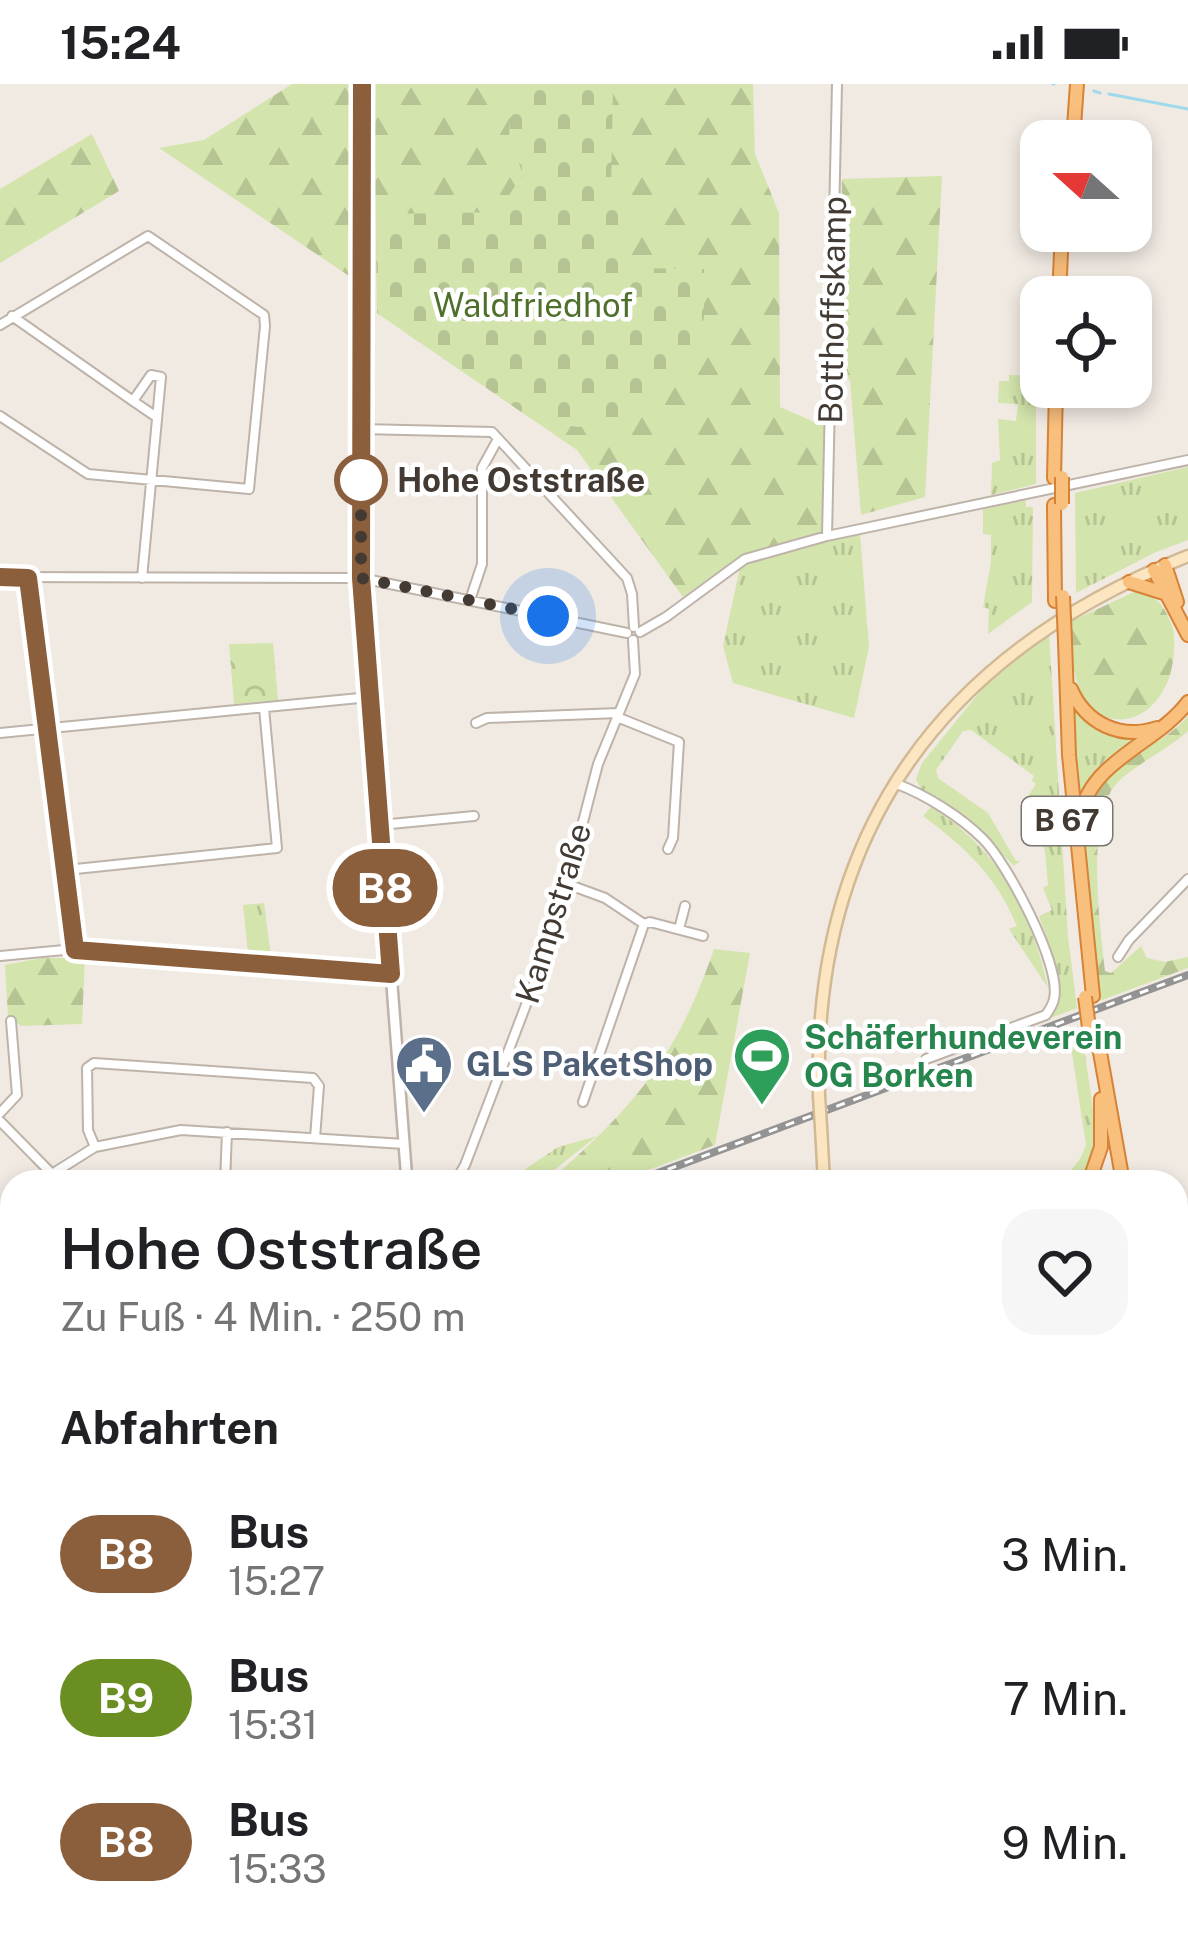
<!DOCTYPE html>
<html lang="de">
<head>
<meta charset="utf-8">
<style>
	body { margin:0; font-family:"Public Sans",sans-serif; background:#f6f6f6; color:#202124; height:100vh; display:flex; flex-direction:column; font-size:45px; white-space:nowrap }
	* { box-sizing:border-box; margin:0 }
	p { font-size:39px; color:#757577 }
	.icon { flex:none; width:66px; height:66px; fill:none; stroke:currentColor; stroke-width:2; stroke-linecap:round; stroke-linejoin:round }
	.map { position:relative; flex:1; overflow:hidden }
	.sheet { position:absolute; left:0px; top:1086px; width:1188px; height:771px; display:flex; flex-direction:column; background:#fff; border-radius:36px 36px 0 0; box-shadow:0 6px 18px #0003 }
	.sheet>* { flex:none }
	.badge { padding:0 24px; border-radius:39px; font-size:42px; line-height:78px }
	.needle { width:78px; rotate:291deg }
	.controls { position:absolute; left:1020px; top:36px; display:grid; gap:24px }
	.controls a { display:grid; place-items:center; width:132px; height:132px; border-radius:24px; background:#fff; box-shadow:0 6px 18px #0003; font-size:60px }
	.you { position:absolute; width:60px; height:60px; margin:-30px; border:9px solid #fff; border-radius:50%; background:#1a73e8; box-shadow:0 0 0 18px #1a73e833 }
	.map>.badge { position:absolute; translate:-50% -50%; box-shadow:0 0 0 6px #fff }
	h2 { padding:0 60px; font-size:45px; line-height:108px }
	.round { display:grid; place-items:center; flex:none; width:126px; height:126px; border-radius:36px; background:#f6f6f6 }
	.headline { display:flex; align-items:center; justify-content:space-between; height:204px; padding:0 60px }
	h1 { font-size:57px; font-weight:600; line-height:90px }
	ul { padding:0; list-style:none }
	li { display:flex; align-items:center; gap:36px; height:144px; padding:0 60px }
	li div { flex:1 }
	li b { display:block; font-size:45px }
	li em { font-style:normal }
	li .badge { min-width:132px; font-weight:700; text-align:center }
	.status { display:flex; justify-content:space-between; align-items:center; height:84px; padding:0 60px; background:#fff; direction:ltr }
	.status svg { height:33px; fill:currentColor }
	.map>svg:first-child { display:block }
	.grass { fill:url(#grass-tufts) }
	.forest { fill:url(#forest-firs) }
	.cemetery { fill:url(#cemetery-stones) }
	.park { fill:url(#park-crowns) }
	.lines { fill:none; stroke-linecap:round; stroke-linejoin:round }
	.stream { stroke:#a0d9ec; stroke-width:3 }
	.river { stroke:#a0d9ec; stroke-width:15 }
	.minor-casing { stroke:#beb3a9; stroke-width:12 }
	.tertiary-casing { stroke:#beb3a9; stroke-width:14 }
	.secondary-casing { stroke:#d2b996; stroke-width:15 }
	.trunk-casing { stroke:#d68337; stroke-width:16 }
	.minor { stroke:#fff; stroke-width:8 }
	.tertiary { stroke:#fff; stroke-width:9 }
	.secondary { stroke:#fce5c1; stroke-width:10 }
	.trunk { stroke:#f9bf7d; stroke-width:12 }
	.rail-casing { stroke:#939393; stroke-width:8 }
	.rail { stroke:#fff; stroke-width:3; stroke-dasharray:9; stroke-linecap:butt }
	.secondary-bridge-casing { stroke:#d2b996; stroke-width:15; stroke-linecap:butt }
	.trunk-bridge-casing { stroke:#d68337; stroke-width:16; stroke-linecap:butt }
	.secondary-bridge { stroke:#fce5c1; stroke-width:10 }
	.trunk-bridge { stroke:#f9bf7d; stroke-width:12 }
	.line-casing { stroke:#fff; stroke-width:27 }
	.line { stroke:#8b5e3c; stroke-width:18 }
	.walk { stroke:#423a33; stroke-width:12; stroke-dasharray:0 21.6 }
	.stop-dot { fill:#fff; stroke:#8b5e3c; stroke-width:6 }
	.labels { text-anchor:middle; stroke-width:9; stroke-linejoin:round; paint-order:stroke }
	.shield { fill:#fff; stroke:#7b7570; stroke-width:3 }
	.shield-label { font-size:30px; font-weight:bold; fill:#423a33 }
	.park-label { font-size:33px; fill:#4f702a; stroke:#fff }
	.street-label { font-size:33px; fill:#423a33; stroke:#fff }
	.stop-label { font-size:33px; font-weight:bold; fill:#423a33; stroke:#fff; text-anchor:start }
	.leisure-label { font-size:33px; font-weight:bold; fill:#27864d; stroke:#fff; text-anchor:start }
	.service-label { font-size:33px; font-weight:bold; fill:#4e5e75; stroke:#fff; text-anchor:start }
</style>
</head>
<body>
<div class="status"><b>15:24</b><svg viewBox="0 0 49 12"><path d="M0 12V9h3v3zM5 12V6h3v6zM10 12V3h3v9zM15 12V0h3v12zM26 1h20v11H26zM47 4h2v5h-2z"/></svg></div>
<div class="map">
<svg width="1188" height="1855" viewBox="0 0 1188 1855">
	<defs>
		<pattern id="grass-tufts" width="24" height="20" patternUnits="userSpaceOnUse" patternTransform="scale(3)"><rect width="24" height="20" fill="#d3e4ac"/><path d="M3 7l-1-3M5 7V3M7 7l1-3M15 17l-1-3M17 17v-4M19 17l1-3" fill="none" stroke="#b6c494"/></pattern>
		<pattern id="forest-firs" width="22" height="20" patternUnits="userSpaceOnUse" patternTransform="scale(3)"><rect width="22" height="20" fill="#d3e4ac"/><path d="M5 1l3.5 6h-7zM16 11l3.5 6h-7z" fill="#b6c494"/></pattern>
		<pattern id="cemetery-stones" width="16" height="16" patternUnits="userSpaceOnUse" patternTransform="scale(3)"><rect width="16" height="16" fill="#d3e4ac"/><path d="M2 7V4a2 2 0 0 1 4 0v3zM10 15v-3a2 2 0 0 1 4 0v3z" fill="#b6c494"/></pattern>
		<pattern id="park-crowns" width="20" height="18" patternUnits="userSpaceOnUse" patternTransform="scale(3)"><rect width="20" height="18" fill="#d3e4ac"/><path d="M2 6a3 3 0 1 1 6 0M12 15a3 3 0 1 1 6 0" fill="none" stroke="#b6c494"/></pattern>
	</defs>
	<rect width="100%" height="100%" fill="#f1eae3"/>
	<path class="grass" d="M1009 291 1036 292V400L991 411 992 379 1000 376 998 335 1016 337 1018 320 998 319 999 297H1009Z
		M1188 383V456L1154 469 1076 509 1075 409Z
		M1026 416V423H1033L1032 518 988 550 989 525 983 523 991 478V451L983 450V425Z
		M860 450 869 563 854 634 733 599 723 562 740 484 757 475Z
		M1049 550 1068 853 1077 924 1051 934C1066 894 1053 871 1039 832L1052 826 1043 804 1048 801 1045 767 1034 743 1039 739 1026 715 1036 700 1032 697 1034 692 971 646 963 647 936 686 938 694 988 729 1016 777 1021 776 1014 782 972 740 921 705 916 695 922 679 987 599Z
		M1071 623C1096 643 1112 653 1147 652 1116 671 1090 686 1077 721Z
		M931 723C999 766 1031 826 1048 904L1009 845 1017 842C996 792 966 764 923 732Z
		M264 819 271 872 248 869 243 821Z
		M1082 950 1097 1052 1083 1098H1062L1080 1075 1086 1061 1070 956Z
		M597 1052 539 1098H506L558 1063Z
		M1182 1751 1188 1769V1855L1148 1848 1176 1845V1753Z"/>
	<path class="forest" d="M292 0H352V194L159 64 204 56Z
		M374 0H753L755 70 779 129 780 323 826 343 824 450 742 471 683 513 577 366 377 229Z
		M92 50 119 107 0 179V105Z
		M942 92 925 413 861 431 850 297 839 279 842 95Z
		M1136 507C1158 511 1165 524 1173 544 1188 652 1060 682 1072 537Z
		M1188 632V647C1167 666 1141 677 1120 696 1084 728 1100 841 1105 887L1111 889 1141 862 1147 874 1165 878 1188 873V884L1099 917C1092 853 1062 736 1113 688 1136 666 1167 657 1188 632Z
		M714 865 750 869 715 1061 616 1098H548C633 1024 677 974 714 865Z
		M42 874H85L82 940 21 942 8 933 5 881Z
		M829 1845H939L949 1854 968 1845H988L964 1855H828Z"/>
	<path class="cemetery" d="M512 0H613L611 108 621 125 622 184 704 185V234L685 283 654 321 612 339 578 343 533 336 377 229 376 153 389 140 390 130 502 128V122L523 90 509 53Z"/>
	<path class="park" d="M273 559 278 616 234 620 229 560Z"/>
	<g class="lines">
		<path class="stream" d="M1053 0H1054
			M1094 7 1100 9
			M1109 10 1188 25
			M0 1786 12 1768"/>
		<path class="river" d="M1091 1845 1154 1855
			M998 1855 1068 1845"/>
		<g class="minor-casing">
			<path id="minor" d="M12 232 133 317
				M0 241 148 152 264 231 265 242 249 405 88 390 0 332
				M361 345 492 348 627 494 632 510 634 543
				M827 452 837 0
				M0 493 361 494 627 549
				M28 494 75 865
				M142 494 161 293 151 291 133 317 155 332
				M470 516 482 480V384L498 355
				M640 548 666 533 745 475 827 452 1188 376
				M617 633 679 658 673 754 668 765
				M476 639 487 634 619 629
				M0 649 370 613
				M897 700C926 711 961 733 983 755 1007 779 1062 882 1054 915 1053 921 1049 926 1046 931L926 975
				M380 741 474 732
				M66 786 277 764 264 624
				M567 800 605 814 644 840 583 1018
				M644 840 650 838 703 852
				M679 845 685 822
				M0 872 75 865 391 890
				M1118 873 1129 856 1188 795
				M0 1029 17 1011 11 937
				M0 1037 52 1090 95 1063 181 1046 404 1060
				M95 1063 88 1046 87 984 94 979 313 994 319 1002 315 1054
				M225 1098 227 1048
				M455 1098 465 1081 556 842 598 680 635 590 633 556
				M12 1127 1 1138 12 1149
				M1176 1236 1188 1228
				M43 1855 50 1845
				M236 1855 239 1845
				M572 1855 577 1845
				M1141 1855 1142 1845"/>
		</g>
		<g class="tertiary-casing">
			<path id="tertiary" d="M363 0 361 494 407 1098"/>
		</g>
		<g class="secondary-casing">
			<path id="secondary" d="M819 1012C811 746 944 568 1188 472
				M821 1043 824 1098
				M163 1855 190 1845"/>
		</g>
		<g class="trunk-casing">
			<path id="trunk" d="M1073 57 1077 0
				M1059 213 1062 147
				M1054 394 1056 303
				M1054 421 1055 517
				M1165 481 1177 518
				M1154 486 1188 551
				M1129 498 1167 510
				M1065 557 1069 671 1093 912
				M1071 605C1086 640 1121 656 1157 644
				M1079 740C1085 677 1155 662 1188 618
				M1098 957 1123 1098
				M1089 1098 1101 1063V1015
				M1176 1302 1188 1341
				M1178 1335 1188 1364"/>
		</g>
		<use href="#minor" class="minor"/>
		<use href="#tertiary" class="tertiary"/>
		<use href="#secondary" class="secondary"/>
		<use href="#trunk" class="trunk"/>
		<g class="rail-casing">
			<path id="rail" d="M634 1098 1188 891
				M0 1333 12 1328"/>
		</g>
		<use href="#rail" class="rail"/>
		<g class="secondary-bridge-casing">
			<path id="secondary-bridge" d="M819 1012 821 1043"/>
		</g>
		<g class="trunk-bridge-casing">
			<path id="trunk-bridge" d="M1062 393V420
				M1063 512 1065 557
				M1085 913 1091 959"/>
		</g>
		<use href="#secondary-bridge" class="secondary-bridge"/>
		<use href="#trunk-bridge" class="trunk-bridge"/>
	</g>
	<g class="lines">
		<g class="line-casing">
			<path id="line" d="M0 493 28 494 75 866 391 890 361 494 362 0"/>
		</g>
		<use href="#line" class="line"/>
		<path class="walk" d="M361 396V392V494L548 532"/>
	</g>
	<defs>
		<g id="stadium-pin" transform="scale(3)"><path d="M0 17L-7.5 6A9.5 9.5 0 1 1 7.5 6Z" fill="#2e9e5b" stroke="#fff"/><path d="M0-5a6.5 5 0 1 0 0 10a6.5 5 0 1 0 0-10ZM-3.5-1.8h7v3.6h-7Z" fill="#fff"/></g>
		<g id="civic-pin" transform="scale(3)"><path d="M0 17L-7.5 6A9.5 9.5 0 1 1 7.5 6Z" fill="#5c6f8a" stroke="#fff"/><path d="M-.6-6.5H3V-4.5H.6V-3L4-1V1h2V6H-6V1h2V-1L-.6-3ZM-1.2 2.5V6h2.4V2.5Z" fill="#fff"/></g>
	</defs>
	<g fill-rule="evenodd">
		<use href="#stadium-pin" x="762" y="972"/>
		<use href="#civic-pin" x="424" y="980"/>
	</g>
	<circle class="stop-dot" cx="361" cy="396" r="24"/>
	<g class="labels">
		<rect class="shield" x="1022" y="713" width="90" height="48" rx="9"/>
		<g class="shield-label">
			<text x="1067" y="747">B 67</text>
		</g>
		<g class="park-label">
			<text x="533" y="233">Waldfriedhof</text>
		</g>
		<g class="street-label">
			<text transform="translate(832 226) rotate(-89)" y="12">Botthoffskamp</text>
			<text transform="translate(553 829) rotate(-73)" y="12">Kampstraße</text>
		</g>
		<g class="stop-label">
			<text x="397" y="408">Hohe Oststraße</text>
		</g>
		<g class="leisure-label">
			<text x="804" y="965">Schäferhundeverein<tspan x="804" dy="38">OG Borken</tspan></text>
		</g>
		<g class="service-label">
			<text x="466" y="992">GLS PaketShop</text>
		</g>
	</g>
</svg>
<div class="controls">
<a><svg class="needle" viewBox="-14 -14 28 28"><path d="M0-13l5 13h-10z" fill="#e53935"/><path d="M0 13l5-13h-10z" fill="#757577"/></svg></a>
<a><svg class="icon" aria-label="locate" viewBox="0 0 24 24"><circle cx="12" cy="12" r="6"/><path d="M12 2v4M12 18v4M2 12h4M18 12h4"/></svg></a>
</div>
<div class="you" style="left:548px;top:532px"></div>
<b class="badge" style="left:385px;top:804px;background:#8b5e3c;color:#fff">B8</b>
<section class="sheet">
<div class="headline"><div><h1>Hohe Oststraße</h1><p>Zu Fuß · 4 Min. · 250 m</p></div><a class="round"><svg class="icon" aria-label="heart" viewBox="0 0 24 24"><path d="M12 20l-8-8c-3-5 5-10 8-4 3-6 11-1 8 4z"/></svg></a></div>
<h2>Abfahrten</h2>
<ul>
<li><span class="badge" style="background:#8b5e3c;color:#fff">B8</span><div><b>Bus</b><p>15:27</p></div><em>3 Min.</em></li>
<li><span class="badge" style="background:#6b8e23;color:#fff">B9</span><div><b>Bus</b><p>15:31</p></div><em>7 Min.</em></li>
<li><span class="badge" style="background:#8b5e3c;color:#fff">B8</span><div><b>Bus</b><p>15:33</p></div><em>9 Min.</em></li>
</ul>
</section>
</div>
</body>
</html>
